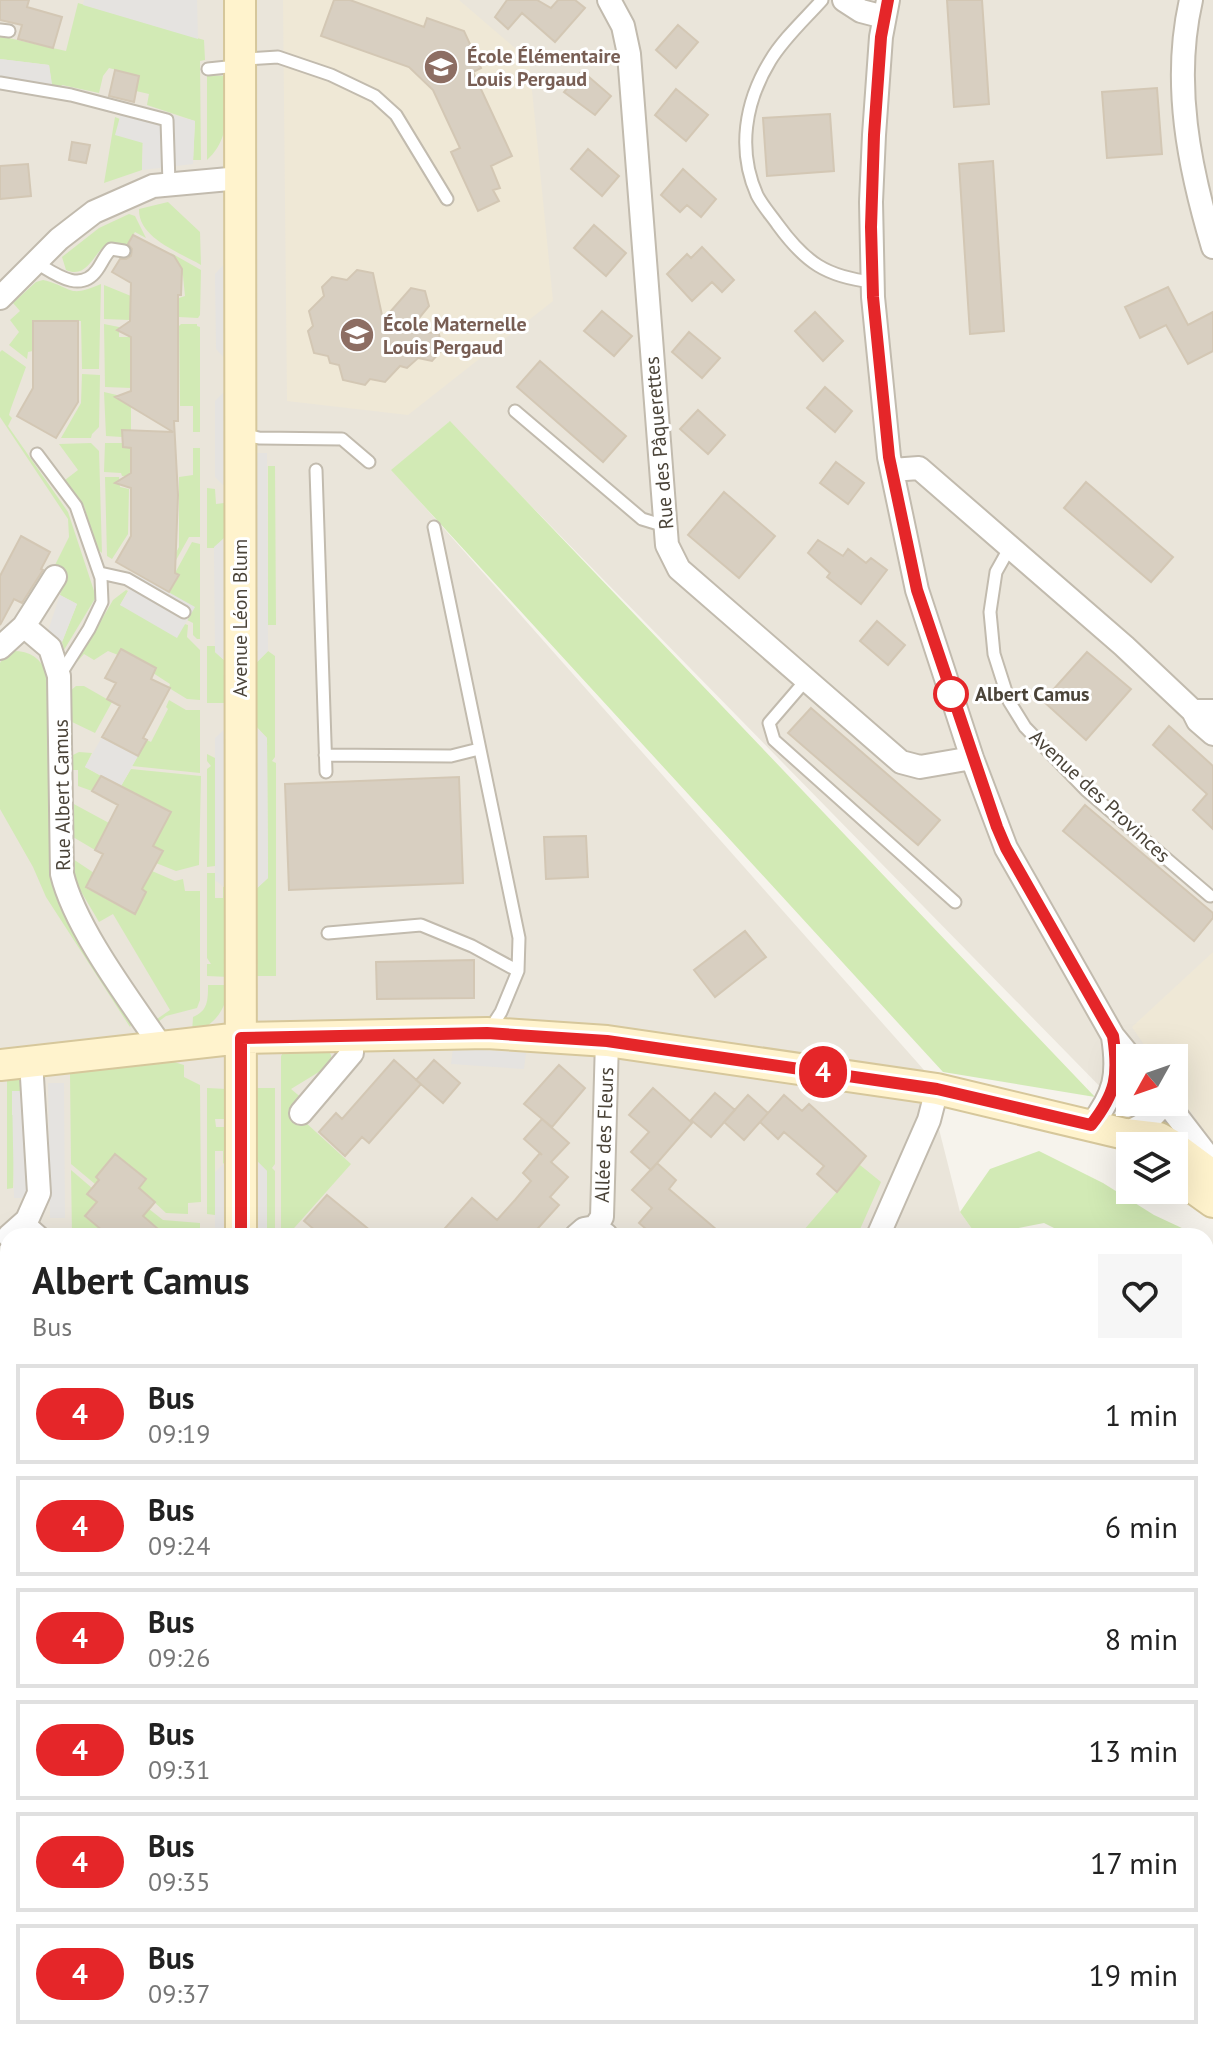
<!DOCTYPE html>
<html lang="en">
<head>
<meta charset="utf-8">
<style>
	body { margin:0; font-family:"PT Sans",sans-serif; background:#f6f6f6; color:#222; height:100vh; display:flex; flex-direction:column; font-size:30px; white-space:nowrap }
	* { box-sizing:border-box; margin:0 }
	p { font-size:26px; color:#767676 }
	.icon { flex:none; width:44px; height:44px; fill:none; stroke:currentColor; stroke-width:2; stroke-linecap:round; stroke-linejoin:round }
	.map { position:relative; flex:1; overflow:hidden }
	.drawer { position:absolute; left:0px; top:1228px; width:1214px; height:826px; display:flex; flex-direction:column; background:#fff; border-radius:24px 24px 0 0; box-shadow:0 8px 32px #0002 }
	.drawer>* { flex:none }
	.badge { padding:0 16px; border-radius:26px; font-size:28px; line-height:52px }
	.needle { width:52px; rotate:230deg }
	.buttons { position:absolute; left:1116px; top:1044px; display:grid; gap:16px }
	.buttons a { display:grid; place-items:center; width:72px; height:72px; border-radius:0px; background:#fff; box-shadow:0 8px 32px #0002; font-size:40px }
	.map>.badge { position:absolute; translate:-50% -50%; box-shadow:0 0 0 4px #fff }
	.round { display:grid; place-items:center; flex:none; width:84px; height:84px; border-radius:0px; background:#f6f6f6 }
	.overview { display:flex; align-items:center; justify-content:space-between; height:136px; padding:0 32px }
	h1 { font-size:38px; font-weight:600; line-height:60px }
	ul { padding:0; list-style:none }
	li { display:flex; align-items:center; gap:24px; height:100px; margin:0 16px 12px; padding:0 16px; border:4px solid #e0e0e0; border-radius:0px }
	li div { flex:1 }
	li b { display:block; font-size:30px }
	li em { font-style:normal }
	li .badge { min-width:88px; font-weight:700; text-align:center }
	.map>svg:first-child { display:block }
	.residential { fill:#eae5da; fill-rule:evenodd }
	.education { fill:#efe8d6 }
	.green { fill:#d2eab5 }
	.parking { fill:#e5e3e0 }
	.building { fill:#d8cfc1; stroke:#d3c7b4; stroke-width:2 }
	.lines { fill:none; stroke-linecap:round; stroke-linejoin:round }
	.lane-casing { stroke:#c2bbae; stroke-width:15 }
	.street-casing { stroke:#c2bbae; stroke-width:26 }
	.secondary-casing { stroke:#d6c79b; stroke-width:34 }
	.lane { stroke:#fff; stroke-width:11 }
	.street { stroke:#fff; stroke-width:22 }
	.secondary { stroke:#fff3cd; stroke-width:30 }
	.line-casing { stroke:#fff; stroke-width:18 }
	.line { stroke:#e52629; stroke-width:12 }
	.stop-dot { fill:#fff; stroke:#e52629; stroke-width:4 }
	.labels { text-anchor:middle; stroke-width:6; stroke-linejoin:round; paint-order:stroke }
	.education-label { font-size:20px; font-weight:bold; fill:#785e54; stroke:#fff; text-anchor:start }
	.street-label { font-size:20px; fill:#4b4439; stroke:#fff }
	.stop-label { font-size:20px; font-weight:bold; fill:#4b4439; stroke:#fff; text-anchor:start }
</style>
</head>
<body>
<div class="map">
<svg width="1213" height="2053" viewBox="0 0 1213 2053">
	<rect width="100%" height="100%" fill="#f6f3ec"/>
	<path class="residential" d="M0 0H1213V1202L449 422 392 470 924 1070 960 1212 977 1236H8V2046H1206V1329L1213 1336V2053H0ZM1130 1058H1174V1102H1130Z"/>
	<path class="education" d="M283 0H459L529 60 553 301 408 415 287 401Z
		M1213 952V1142L1174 1089V1058H1153L1132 1027Z"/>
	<path class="green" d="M78 3 204 40 205 60 200 61 201 160H193L195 121 147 105 149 94 136 91 139 76 109 68 103 76 99 93 62 85 60 88 52 87 49 65 0 59V36L66 51Z
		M207 75 226 76C226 107 232 138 207 160Z
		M115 117 120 119 116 135 143 125 142 170 104 183Z
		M168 202 200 232 201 265C179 252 138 238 139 209Z
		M129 214 135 216 146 238 135 232 127 245 111 242C93 250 89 280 66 270L62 257 99 228Z
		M171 253 201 270 200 315 198 318 179 317V298L185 296 183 276Z
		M43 280C73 287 67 299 101 284L99 369H82L81 321H33V351L28 352 27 359 9 345 19 332 10 320 20 311 13 303 36 282Z
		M104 285 131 296 130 320 104 319Z
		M104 324 119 327V337H131V388L105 387Z
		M181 324H197V326L200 327V432H193V406H180L179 326Z
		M2 350 26 367 11 408 9 415 12 418 8 426 68 512 96 597 64 650 62 642 77 604 60 595 64 580 51 573 69 537 68 519 0 417V352Z
		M82 374 100 375 99 427 92 434 91 438H61L81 403Z
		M104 392 121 396 131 403V430H123L122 437 106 436Z
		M450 421 1095 1097 943 1072 391 470Z
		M91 443 99 451 102 553 97 549 84 506 65 480 78 470 59 444Z
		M105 443H122L123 447 131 448V477L122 476 121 473 104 472Z
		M193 448H200V537H189L175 562 172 560 179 547V477L193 475Z
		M268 466H275L276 625H268Z
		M105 477H119L120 487 129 489 128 534 112 559 107 556Z
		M207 488 215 489 216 504 224 503V489H227V535L214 548H207Z
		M192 542 200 544V639H197L193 635V623L187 620 169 592 179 576 175 573Z
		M126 590 128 591 120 605 188 625 187 637 200 650V700L187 699 169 688 170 684 153 673 156 668 121 649 118 655 108 651 94 660 84 654 77 662 113 600Z
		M207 646H215V652L226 662 230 703H207Z
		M13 651C30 651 41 658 47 674L50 823 55 889 132 1023 130 1027 46 897 33 867 0 809V663L6 653Z
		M268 651 275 656V757L272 761 276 763V976H253L255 890 268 878 267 738 254 724V665Z
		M76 686H84L112 702 95 733 70 721 69 692Z
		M169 700 186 710H200V773L132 766 147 740 151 742 168 709 166 707Z
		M79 752 92 753 85 767 101 776 92 791 78 786V770H71V756Z
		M207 754 215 758V866L207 867V769L211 766 207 761Z
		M131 769 201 776 199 865 176 871 156 863 162 851 153 845 121 786Z
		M72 803 109 823 95 850 73 837Z
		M73 859 94 873 86 888 134 914 146 892 142 889 152 871 175 881 183 879 185 891H200V1000L197 1008 166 1016 158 1022 157 1019 170 1010 113 914 99 922 76 883Z
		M207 873H215V898H223V886L227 890 229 977 207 976V964H211L207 958Z
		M208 985H229C226 1009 216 1025 192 1033L193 1017C208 1011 208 1000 208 985Z
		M328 1050 331 1055 332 1064 291 1089 303 1099 293 1111 351 1164 287 1236H281V1056L283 1053Z
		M174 1062 184 1065V1077L200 1085 201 1202 188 1203V1214L166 1213 139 1188 146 1179 115 1154 96 1177 99 1180 95 1184 71 1164 70 1073Z
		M23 1079 28 1091H12V1115H28L14 1161 13 1188 7 1189V1080Z
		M207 1088 227 1089 229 1119H215L216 1127H229V1157L223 1164V1151H215V1215L207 1214Z
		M253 1088H275V1164L272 1168 275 1171V1236H267V1171L255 1159Z
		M1039 1151 1103 1183 1154 1215 1199 1236H1070L1044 1223 977 1236 960 1212 990 1169Z
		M860 1165 881 1182 857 1236H808L803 1231Z
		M71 1170 92 1188 87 1194 97 1202 85 1217 109 1236H72Z
		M149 1209 163 1220 200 1223V1236H166L143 1216Z
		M8 1766V2032L0 2030V1767Z"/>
	<path class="parking" d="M84 0H197L198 39 83 5Z
		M0 59 49 65 52 84 0 77Z
		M124 102 195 121 193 164 142 170 143 143 115 135Z
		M226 262 227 361 216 349 215 274Z
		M227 389 229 491 215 477V401Z
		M255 453H267L268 651 253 666Z
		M230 533V665L215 652 214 547Z
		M138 575 195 607 177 638 120 605Z
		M60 595 77 604 62 642 47 634Z
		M253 724 267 738 268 878 253 892Z
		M229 725 230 892 215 880V738Z
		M102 737 138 756 121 786 85 767Z
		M453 1048 526 1053 524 1069 451 1064Z
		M48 1083H64L65 1218H50Z
		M12 1091H28V1198H14Z
		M253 1157 267 1171V1236H253Z
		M230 1158V1236H215V1172Z
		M336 2046 428 2047 432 2053H326Z"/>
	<path class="building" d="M0 0H29L27 7 62 17 53 48 18 39 22 25 0 20Z
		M334 0H350L424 27 427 18 464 31 481 68 473 72 512 156 491 166 500 188 493 190 499 201 478 211 451 152 460 148 433 90 409 67 321 36Z
		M507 0H537L551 8 558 0H575L585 8 555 42 522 13 508 29 495 17Z
		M947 0H982L989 104 954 107Z
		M678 25 698 42 676 68 656 50Z
		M115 70 139 76 134 102 109 96Z
		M582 71 611 96 595 115 564 92Z
		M1157 88 1162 154 1107 158 1102 92Z
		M676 89 708 115 686 141 655 115Z
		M830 114 834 171 767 176 763 118Z
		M72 142 90 145 86 163 69 160Z
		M588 149 619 176 602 196 571 169Z
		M993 161 1004 331 970 334 959 164Z
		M28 164 31 196 0 199V166Z
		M683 169 716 199 701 217 687 205 680 212 661 195Z
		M594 225 626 253 606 276 574 248Z
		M133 235 174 256 182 269 181 295H178V421H174L178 495 175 573 179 575 169 592 116 562 131 536V488L115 483 131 473V448L123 447 122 430 173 432 115 397 131 391V337L117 330 130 321 131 283 112 272 120 259H126L131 256 132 249 128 244Z
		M702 247 734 280 722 292 712 282 692 301 667 274 687 254 691 258Z
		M357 270 373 273 383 320 411 288 425 291 429 306 410 329 439 334 442 350 432 361 418 358 407 368 400 366 385 382 370 379 365 385 343 380 339 365 330 363 328 356 314 353 308 331 313 326 309 311 324 296 322 287 332 277 347 280Z
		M1168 287 1188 325 1213 312V351L1188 364 1166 325 1140 338 1125 307Z
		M602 311 632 336 614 356 584 331Z
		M815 312 843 341 823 361 795 331Z
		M33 321H78V402L56 438 17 416 33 388Z
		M689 332 720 358 702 378 672 352Z
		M540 361 626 436 603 462 517 387Z
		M825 387 852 411 835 432 807 408Z
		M698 410 725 435 708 454 680 429Z
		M836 462 864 483 848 504 820 483Z
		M1086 482 1173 557 1151 582 1064 508Z
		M724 492 775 536 739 578 688 535Z
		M21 536 50 552 41 569 43 570 22 603 14 599 0 625V576Z
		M818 540 843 556 848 549 866 563 871 558 887 570 861 604 827 577 830 573 808 553Z
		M877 621 905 645 888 665 860 641Z
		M121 649 156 668 151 679 170 688 143 738 147 740 138 756 102 737 120 706 107 699 116 683 105 678Z
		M1087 652 1131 689 1086 740 1043 701Z
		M811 708 940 820 918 845 788 733Z
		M1169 726 1213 766V829L1193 810 1207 794 1153 745Z
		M101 776 171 812 153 846 163 851 142 889 146 892 135 914 86 887 103 854 95 850 118 805 92 791Z
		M459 777 463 883 289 890 285 784Z
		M1085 805 1213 913V918L1194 941 1063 831Z
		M586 836 588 877 546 879 544 837Z
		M745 931 766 957 715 997 694 970Z
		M474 960V998L377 999 376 962Z
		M394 1060 421 1084 369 1143 362 1137 345 1156 319 1132 336 1113 342 1119Z
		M434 1060 460 1083 443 1103 416 1080Z
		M559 1065 585 1088 552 1127 524 1104Z
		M653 1088 692 1123 651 1170 631 1152 649 1132 629 1115Z
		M715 1093 735 1110 711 1137 691 1120Z
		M748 1095 768 1113 744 1140 724 1122Z
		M784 1095 802 1111 809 1104 866 1156 837 1192 817 1174 824 1166 784 1132 778 1139 760 1122Z
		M542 1119 569 1143 551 1162 568 1177 550 1197 559 1205 531 1236H438L472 1198 497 1220 515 1200 531 1181 523 1173 540 1153 542 1155 524 1139Z
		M115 1154 146 1179 139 1188 155 1202 143 1216 166 1236H109L85 1216 97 1202 87 1194 99 1180 96 1177Z
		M657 1163 676 1180 669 1189 724 1236H654L639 1223 652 1208 632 1190Z
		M327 1195 377 1236H322L304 1221Z"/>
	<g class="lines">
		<g class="lane-casing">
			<path id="lane" d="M822 0C805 19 783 39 770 61 745 102 737 150 757 195 762 205 771 215 778 225 805 262 826 277 873 282
				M0 30 9 31
				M208 69 237 66 244 59 278 57 331 75 375 96 396 115 447 199
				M0 83 71 95 167 120 169 184
				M35 262C54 273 80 294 97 270 102 263 105 255 111 249L124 251
				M515 411 642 519 665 526
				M241 434 259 438 342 439 369 462
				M37 454 76 506 101 578 102 602 89 629 60 675
				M316 470 326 772
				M434 527 519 938 518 971 501 1012 490 1029
				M1010 547 996 572 990 612 994 654 1009 701 1025 727 1086 790 1210 896
				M100 573 127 579 184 612
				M806 680 769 723 774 740 955 902
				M325 755 451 756 479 749
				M328 933 421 925 472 946 518 971
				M27 1220 45 1236"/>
		</g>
		<g class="street-casing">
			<path id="street" d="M609 0 623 26 629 54 667 545 679 569 901 762 920 767 972 758
				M844 0 861 11 884 17
				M888 0 881 37 874 135 871 202 873 297 889 457 917 590 972 758 1006 848 1113 1036 1131 1058
				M1191 0C1172 83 1189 167 1213 247
				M0 298 59 239 94 212 153 186 240 178
				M892 470 919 468 1124 646 1193 711H1213
				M24 626 50 648 59 676 62 874C75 928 129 999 161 1046
				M0 648 24 626 55 577
				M1193 711 1198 721 1213 734
				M1166 1102 1213 1163
				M301 1113 352 1053V1035
				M1091 1125C1115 1094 1119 1075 1113 1037
				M1125 1134 1146 1123 1166 1102
				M595 1227 602 1217 607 1041
				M9 1236 27 1220 39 1193 31 1061
				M576 1236 584 1229 595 1227 606 1235
				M878 1236 929 1120 937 1089
				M0 1445 8 1452
				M1206 1561 1213 1567
				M1206 1693 1213 1697
				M0 1741 8 1742
				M62 2046V2053
				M1104 2046 1105 2053
				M0 2047 33 2053
				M515 2053 519 2046"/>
		</g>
		<g class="secondary-casing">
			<path id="secondary" d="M240 0 241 1236
				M0 1065 241 1038 487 1033 607 1041 937 1089 1125 1134 1159 1138 1173 1146
				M1174 1147 1213 1176
				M1174 1174 1213 1202
				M243 2046V2053"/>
		</g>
		<use href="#lane" class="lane"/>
		<use href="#street" class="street"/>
		<use href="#secondary" class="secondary"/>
	</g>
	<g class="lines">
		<g class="line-casing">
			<path id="line" d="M241 1236V1038L487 1033 607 1041 937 1089 1091 1125C1116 1093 1119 1076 1113 1036L1006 848 997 827 917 590 889 457 873 297 871 227 874 135 881 37 888 0"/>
		</g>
		<use href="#line" class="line"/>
	</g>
	<defs>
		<g id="school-disc" transform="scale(1.8)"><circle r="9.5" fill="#8d6e63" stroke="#fff"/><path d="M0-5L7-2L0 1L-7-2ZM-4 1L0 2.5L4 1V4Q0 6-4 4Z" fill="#fff"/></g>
	</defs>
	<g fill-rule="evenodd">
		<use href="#school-disc" x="441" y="67"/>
		<use href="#school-disc" x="357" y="335"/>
	</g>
	<circle class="stop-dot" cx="951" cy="694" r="16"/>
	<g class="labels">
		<g class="education-label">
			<text x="467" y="63">École Élémentaire<tspan x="467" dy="23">Louis Pergaud</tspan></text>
			<text x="383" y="331">École Maternelle<tspan x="383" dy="23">Louis Pergaud</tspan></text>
		</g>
		<g class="street-label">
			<text transform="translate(659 443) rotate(-95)" y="7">Rue des Pâquerettes</text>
			<text transform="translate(240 618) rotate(-90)" y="7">Avenue Léon Blum</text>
			<text transform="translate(62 795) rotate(-91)" y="7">Rue Albert Camus</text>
			<text transform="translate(1100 796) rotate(43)" y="7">Avenue des Provinces</text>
			<text transform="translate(604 1135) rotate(-88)" y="7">Allée des Fleurs</text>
		</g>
		<g class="stop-label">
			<text x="975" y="701">Albert Camus</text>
		</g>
	</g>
</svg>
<div class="buttons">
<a><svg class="needle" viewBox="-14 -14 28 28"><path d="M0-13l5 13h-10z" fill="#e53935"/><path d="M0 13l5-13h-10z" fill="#767676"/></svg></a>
<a><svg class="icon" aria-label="layers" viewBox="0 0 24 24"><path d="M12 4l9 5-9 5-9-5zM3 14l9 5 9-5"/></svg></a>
</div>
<b class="badge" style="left:823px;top:1072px;background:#e52629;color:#fff">4</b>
<section class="drawer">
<div class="overview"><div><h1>Albert Camus</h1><p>Bus</p></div><a class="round"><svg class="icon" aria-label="heart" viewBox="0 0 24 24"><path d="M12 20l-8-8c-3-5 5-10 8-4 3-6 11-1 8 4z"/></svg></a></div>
<ul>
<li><span class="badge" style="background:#e52629;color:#fff">4</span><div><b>Bus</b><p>09:19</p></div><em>1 min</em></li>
<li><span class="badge" style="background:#e52629;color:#fff">4</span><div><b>Bus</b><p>09:24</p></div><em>6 min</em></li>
<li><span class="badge" style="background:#e52629;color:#fff">4</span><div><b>Bus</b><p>09:26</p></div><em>8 min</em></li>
<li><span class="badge" style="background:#e52629;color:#fff">4</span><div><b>Bus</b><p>09:31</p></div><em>13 min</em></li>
<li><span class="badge" style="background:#e52629;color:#fff">4</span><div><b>Bus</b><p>09:35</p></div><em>17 min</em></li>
<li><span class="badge" style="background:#e52629;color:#fff">4</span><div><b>Bus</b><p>09:37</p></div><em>19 min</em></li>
</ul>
</section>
</div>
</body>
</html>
